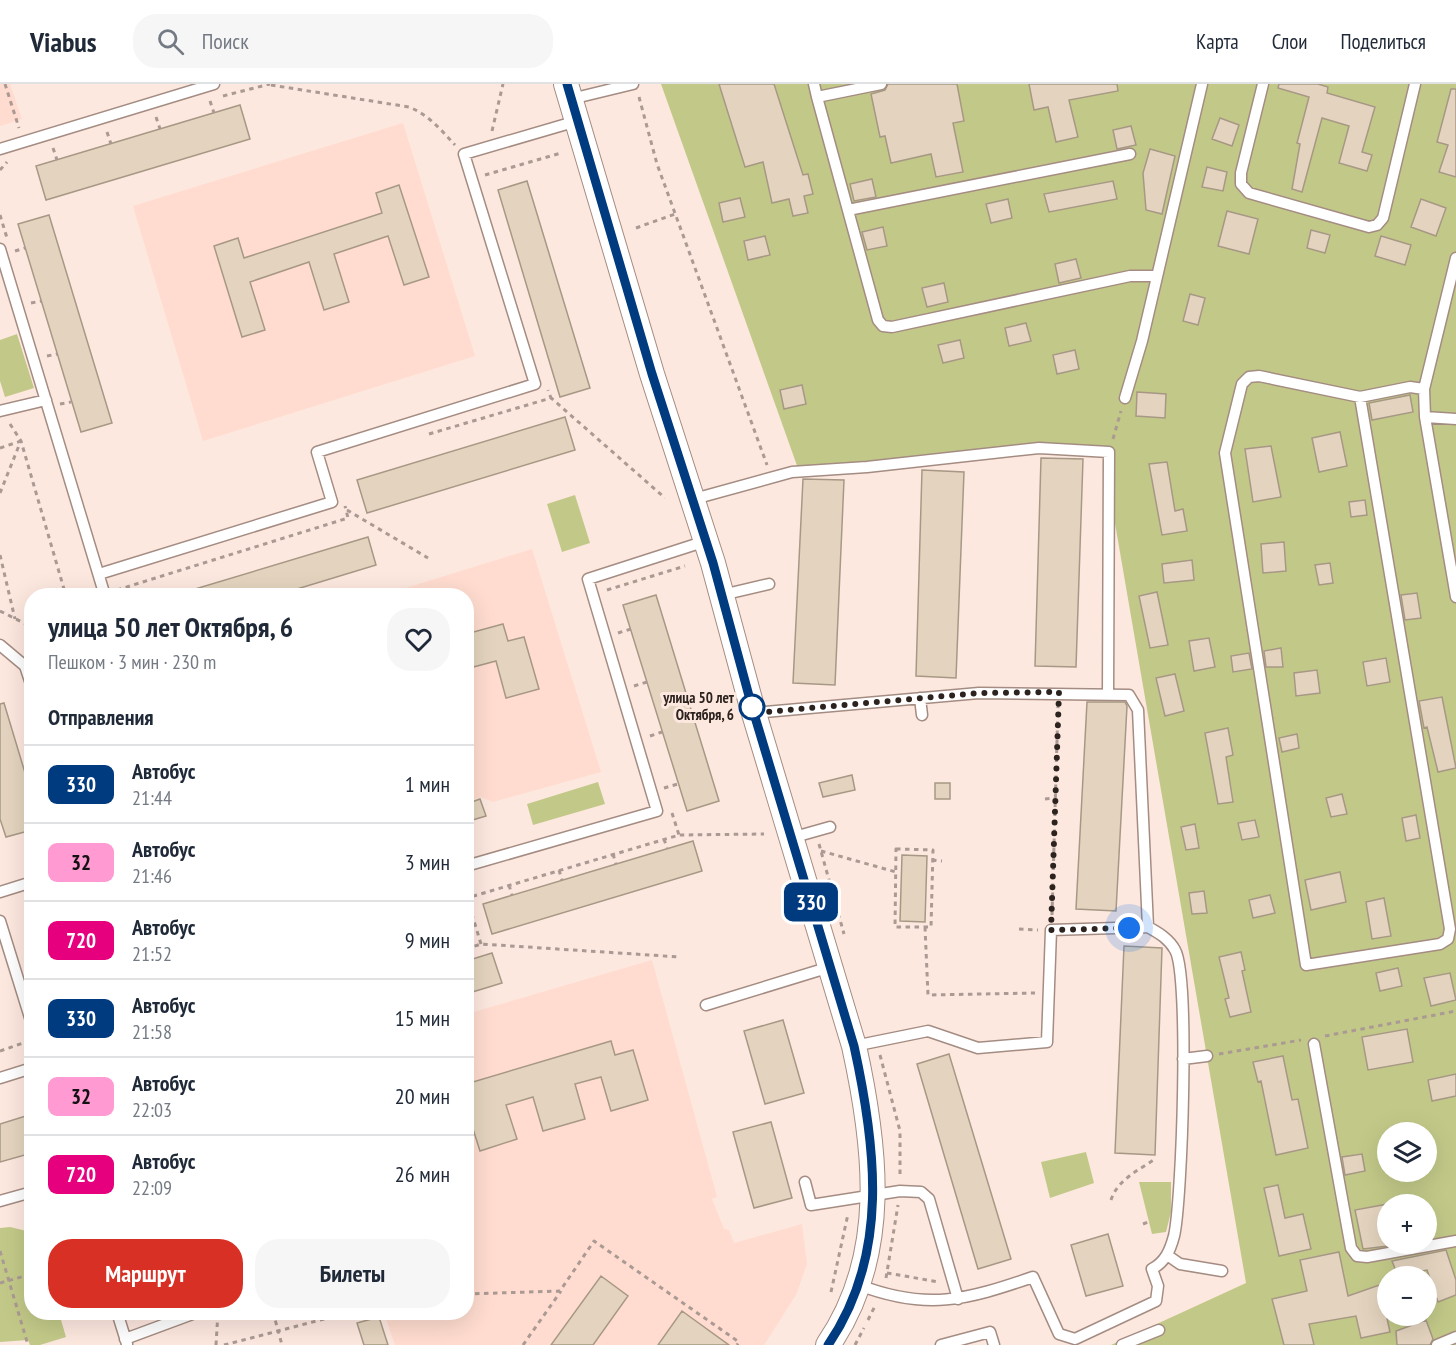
<!DOCTYPE html>
<html lang="ru">
<head>
<meta charset="utf-8">
<style>
	body { margin:0; font-family:"PT Sans Narrow",sans-serif; background:#f6f6f7; color:#1f2937; height:100vh; display:flex; flex-direction:column; font-size:22px; white-space:nowrap }
	* { box-sizing:border-box; margin:0 }
	p { font-size:20px; color:#747a83 }
	.icon { flex:none; width:33px; height:33px; fill:none; stroke:currentColor; stroke-width:2; stroke-linecap:round; stroke-linejoin:round }
	.map { position:relative; flex:1; overflow:hidden }
	.panel { position:absolute; left:24px; top:504px; width:450px; height:732px; display:flex; flex-direction:column; background:#fff; border-radius:24px; box-shadow:0 6px 24px #0002 }
	.panel>* { flex:none }
	.badge { padding:0 12px; border-radius:9px; font-size:21px; line-height:39px }
	.buttons { position:absolute; left:1377px; top:1038px; display:grid; gap:12px }
	.buttons a { display:grid; place-items:center; width:60px; height:60px; border-radius:50%; background:#fff; box-shadow:0 6px 24px #0002; font-size:30px }
	.you { position:absolute; width:30px; height:30px; margin:-15px; border:4px solid #fff; border-radius:50%; background:#1a73e8; box-shadow:0 0 0 9px #1a73e833 }
	.map>.badge { position:absolute; translate:-50% -50%; box-shadow:0 0 0 3px #fff }
	h2 { padding:0 24px; font-size:22px; line-height:54px }
	.round { display:grid; place-items:center; flex:none; width:63px; height:63px; border-radius:24px; background:#f6f6f7 }
	.summary { display:flex; align-items:center; justify-content:space-between; height:102px; padding:0 24px }
	h1 { font-size:28px; font-weight:600; line-height:45px }
	.primary-button { display:flex; gap:12px; margin-top:auto; padding:12px 24px }
	.primary-button a { flex:1; height:69px; border-radius:24px; background:#d93025; color:#fff; font-size:24px; font-weight:600; line-height:69px; text-align:center }
	.primary-button a+a { background:#f6f6f7; color:#1f2937 }
	ul { padding:0; list-style:none }
	li { display:flex; align-items:center; gap:18px; height:78px; padding:0 24px; border-top:2px solid #e0e1e3 }
	li div { flex:1 }
	li b { display:block; font-size:22px }
	li em { font-style:normal }
	li .badge { min-width:66px; font-weight:700; text-align:center }
	header { display:flex; align-items:center; gap:36px; box-sizing:border-box; height:84px; padding:0 30px; background:#fff; border-bottom:2px solid #e0e1e3 }
	header strong { font-size:28px }
	nav { display:flex; gap:33px; margin-inline-start:auto; font-size:21px }
	.search { width:420px; height:54px; background:#f6f6f7; display:flex; align-items:center; gap:15px; box-sizing:border-box; padding:0 21px; border-radius:24px; color:#747a83; font-size:22px }
	.map>svg:first-child { display:block }
	.built { fill:#ffdccf }
	.green { fill:#c2c988; fill-rule:evenodd }
	.building { fill:#e4d4bf; stroke:#a79885; stroke-width:1.5 }
	.lines { fill:none; stroke-linecap:round; stroke-linejoin:round }
	.service-casing { stroke:#a48c82; stroke-width:13 }
	.tertiary-casing { stroke:#a48c82; stroke-width:26 }
	.path { stroke:#aa9a93; stroke-width:3; stroke-dasharray:4.5 4.5; stroke-linecap:butt }
	.service { stroke:#fff; stroke-width:10 }
	.tertiary { stroke:#fff; stroke-width:24 }
	.line-casing { stroke:#fff; stroke-width:14 }
	.line { stroke:#003b80; stroke-width:9 }
	.walk { stroke:#2c231f; stroke-width:6; stroke-dasharray:0 10.8 }
	.stop-dot { fill:#fff; stroke:#003b80; stroke-width:3 }
	.labels { text-anchor:middle; stroke-width:6; stroke-linejoin:round; paint-order:stroke }
	.stop-label { font-size:15px; font-weight:bold; fill:#2c231f; stroke:#fde8df; text-anchor:end }
</style>
</head>
<body>
<header>
<strong>Viabus</strong>
<div class="search"><svg class="icon" aria-label="search" viewBox="0 0 24 24"><circle cx="10" cy="10" r="6"/><path d="M15 15l6 6"/></svg>Поиск</div>
<nav><a>Карта</a><a>Слои</a><a>Поделиться</a></nav>
</header>
<div class="map">
<svg width="1456" height="1261" viewBox="0 0 1456 1261">
	<rect width="100%" height="100%" fill="#fde8df"/>
	<path class="built" d="M0 0H10L22 35 0 42Z
		M403 39 475 272 203 357 133 122Z
		M532 465 601 688 493 718 481 713 467 718 466 512H380Z
		M652 876 717 1113 712 1115 724 1145 729 1146 734 1159 802 1140 807 1180 796 1211 764 1261H395L384 1229 466 1228 467 930Z"/>
	<path class="green" d="M661 0H1456V1261H1111L1246 1199 1102 364 800 390ZM1388 1048H1426V1088H1388ZM1388 1120H1426V1160H1388ZM1388 1192H1426V1232H1388Z
		M17 250 34 304 5 313 0 297V256Z
		M575 411 590 459 562 468 547 420Z
		M598 698 605 720 533 741 527 720Z
		M1086 1068 1094 1099 1050 1114 1041 1078Z
		M1139 1098H1171V1128L1166 1148 1152 1150Z
		M10 1143 31 1148 32 1228 59 1229 66 1253 40 1261H30L28 1256 0 1258V1144Z"/>
	<path class="building" d="M719 0H774L803 91 808 90 813 110 804 112 808 129 793 132 789 115 772 119 763 78 745 83Z
		M888 0H957L964 37 953 39 963 88 936 93 931 70 891 79 885 52 880 53 871 10 885 6Z
		M1029 0H1117L1118 7 1069 16 1078 53 1056 58 1048 23 1034 26Z
		M1279 0H1318L1328 3 1327 9 1375 23 1362 68 1372 71 1367 87 1339 79 1349 42 1322 34 1302 108 1292 105 1300 60 1297 59 1309 13 1278 4Z
		M1451 5H1456V93L1439 88 1448 61 1437 58Z
		M240 21 250 55 46 116 36 82Z
		M1220 34 1239 41 1232 62 1212 55Z
		M1131 42 1136 61 1117 65 1113 46Z
		M1150 65 1175 72 1162 130 1146 126 1143 89Z
		M1207 83 1227 88 1223 107 1202 103Z
		M872 95 876 113 854 117 850 100Z
		M527 97 590 304 560 313 498 106Z
		M1113 97 1117 115 1049 128 1044 110Z
		M399 101 429 193 404 201 388 152 334 170 349 218 324 226 309 178 250 198 265 246 242 253 214 162 238 154 244 174 382 129 376 109Z
		M740 114 745 133 723 138 719 119Z
		M1008 115 1012 134 991 139 986 120Z
		M1421 115 1446 124 1436 152 1411 143Z
		M1227 127 1258 135 1249 170 1218 162Z
		M49 131 112 339 81 348 18 140Z
		M883 143 887 162 867 166 862 148Z
		M1311 146 1330 151 1325 169 1307 164Z
		M765 152 770 171 748 176 744 157Z
		M1381 152 1411 161 1405 181 1375 172Z
		M1076 175 1081 194 1059 199 1055 180Z
		M944 199 948 218 927 223 922 204Z
		M1190 210 1205 214 1198 241 1183 237Z
		M1026 239 1031 257 1009 262 1005 244Z
		M960 256 964 274 943 279 938 261Z
		M1075 266 1079 285 1057 290 1053 271Z
		M802 301 806 320 784 325 780 306Z
		M1137 308 1166 310 1165 334 1136 332Z
		M1410 311 1413 328 1372 336 1369 319Z
		M565 333 575 366 367 429 357 396Z
		M1340 348 1347 382 1319 388 1312 354Z
		M1271 362 1281 413 1253 418 1245 365Z
		M1041 374 1083 375 1076 583 1035 582Z
		M1167 378 1175 427 1183 425 1187 447 1162 451 1149 380Z
		M922 386 964 388 956 594 916 592Z
		M803 395 844 396 835 601 793 599Z
		M1365 416 1367 431 1351 433 1349 418Z
		M368 453 376 481 274 512H186L185 508Z
		M1284 458 1286 487 1263 489 1261 460Z
		M1192 476 1194 496 1164 499 1162 480Z
		M1330 479 1333 499 1319 501 1315 481Z
		M1157 508 1168 561 1150 564 1139 512Z
		M1417 509 1421 534 1405 536 1401 511Z
		M656 511 719 717 687 727 623 521Z
		M503 540 508 557 524 553 539 605 506 614 496 577 466 585V550Z
		M1209 554 1215 583 1194 587 1189 557Z
		M1281 564 1283 583H1266L1264 567Z
		M1249 569 1252 585 1233 588 1231 572Z
		M1386 574 1390 598 1367 602 1363 578Z
		M1317 586 1320 609 1296 612 1294 589Z
		M1175 590 1184 627 1165 632 1156 594Z
		M1442 613 1456 684 1438 688 1427 643 1424 644 1419 617Z
		M1087 618H1125L1127 622 1116 827 1076 825Z
		M4 619 32 712V746L6 753 0 735V620Z
		M1228 644 1233 671 1226 673 1233 718 1218 720 1205 649Z
		M1297 650 1299 664 1282 668 1279 654Z
		M852 691 855 706 823 713 819 699Z
		M935 699H950V715H935Z
		M1342 710 1347 730 1331 733 1326 714Z
		M480 715 486 732 466 738V720Z
		M1416 731 1420 754 1406 757 1402 734Z
		M1255 736 1259 753 1242 756 1238 739Z
		M1195 740 1199 764 1186 766 1181 743Z
		M693 757 702 787 492 850 483 820Z
		M902 771 927 772 925 838 900 837Z
		M1340 788 1346 818 1311 826 1305 796Z
		M1204 807 1207 829 1192 830 1189 809Z
		M1270 811 1275 829 1253 834 1249 816Z
		M1384 814 1391 852 1372 855 1366 818Z
		M1124 862 1162 864 1155 1071 1115 1069Z
		M1241 868 1245 886 1242 887 1251 928 1230 933 1225 915 1229 914 1219 873Z
		M492 869 502 899 466 910V877Z
		M1398 884 1402 902 1380 907 1376 889Z
		M1450 889 1456 916 1431 922 1424 894Z
		M783 936 804 1009 765 1020 744 947Z
		M1407 945 1413 978 1368 986 1362 953Z
		M611 957 615 971 633 966 648 1016 611 1027 601 993 575 1000 585 1035 543 1047 533 1013 506 1021 517 1055 480 1067 466 1023V1000Z
		M949 970 1011 1175 978 1185 917 980Z
		M1283 972 1292 1016 1298 1015 1308 1064 1276 1071 1261 997 1258 998 1253 978Z
		M1456 990V1012L1432 1017 1428 996Z
		M32 1030V1069L0 1078V1040Z
		M771 1038 792 1114 754 1124 733 1048Z
		M1362 1070 1365 1087 1345 1091 1342 1073Z
		M1278 1101 1285 1134 1303 1130 1311 1165 1279 1172 1264 1104Z
		M1388 1120V1162L1363 1165 1355 1126Z
		M1108 1150 1123 1202 1086 1212 1071 1161Z
		M1446 1166 1456 1196V1211L1438 1218 1427 1186 1398 1192 1392 1177Z
		M1339 1168 1348 1212 1388 1198V1219L1384 1220 1390 1248 1361 1254 1356 1232 1309 1240 1314 1261H1284L1272 1215 1307 1207 1300 1176Z
		M601 1192 628 1212 593 1261H551Z
		M682 1227 729 1261H658Z
		M379 1233 388 1261H364L357 1239Z
		M1426 1236 1433 1255 1430 1261H1397L1396 1247Z"/>
	<g class="lines">
		<g class="service-casing">
			<path id="service" d="M814 0 817 13
				M881 0 817 13 878 236 883 242 892 243 1130 192H1157
				M1263 0 1241 89V100L1249 109 1369 143 1377 141 1383 134 1415 0
				M571 15 633 0
				M0 65 214 0
				M848 126 1130 70
				M0 165 105 512
				M1456 174 1424 305 1425 333 1456 513
				M1360 313 1450 845 1448 855 1440 860 1306 881 1225 369 1242 300 1249 293 1259 292 1360 313 1410 303 1424 305
				M1125 314 1142 257 1202 0
				M0 327 46 316
				M1425 333 1456 335
				M694 415 792 388 867 383 1039 364 1109 368 1108 610
				M99 490 332 418 317 368 535 300 464 70 577 37
				M722 511 769 500
				M0 561 25 582 32 603
				M920 614 922 631
				M754 629 979 609 1129 611 1138 626 1148 843
				M791 754 830 743
				M466 782 657 727 588 495 706 457
				M0 808 32 798
				M0 837 32 940
				M706 921 830 883
				M1314 960 1351 1164 1357 1172 1367 1173 1456 1157
				M854 962 928 947 978 964 1047 958 1051 846 1148 843C1159 849 1169 855 1175 866 1190 891 1182 1119 1174 1152 1170 1167 1165 1178 1152 1185L1158 1202 1156 1217 1075 1255 1059 1250 1033 1193C966 1216 927 1227 859 1201
				M1183 975 1207 972
				M0 994 32 984
				M805 1098 811 1121 900 1107 921 1108 929 1115 958 1215
				M0 1117 32 1108
				M1167 1171 1180 1180 1222 1187
				M117 1228 127 1260
				M125 1255 198 1228
				M941 1261 990 1248 994 1261
				M1122 1261 1159 1246
				M1437 1261 1456 1253"/>
		</g>
		<g class="tertiary-casing">
			<path id="tertiary" d="M566 0 652 290 713 479 752 623 854 962C876 1062 890 1171 828 1261"/>
		</g>
		<path class="path" d="M5 0 19 44
			M271 1 409 23C429 31 441 46 455 61
			M223 12 270 0
			M639 13 657 80 767 381
			M210 17 214 29
			M156 33 160 45
			M492 47 503 0
			M107 48 111 60
			M53 64 57 76
			M0 86 7 78
			M485 91 561 69
			M0 131 7 154
			M636 144 675 130
			M15 167 25 164
			M31 219 41 217
			M47 272 57 270
			M550 313 665 414
			M60 320 71 318
			M10 340 21 357 66 512
			M429 350 551 314 548 306
			M1113 355 1121 327
			M0 364 21 357
			M0 409 20 359
			M347 426 428 474
			M0 471 15 535
			M117 506 348 434 345 422
			M607 506 685 482
			M0 527 32 543
			M618 549 631 545
			M634 602 647 598
			M650 652 662 648
			M664 704 678 700
			M1045 715 1054 714
			M672 729 679 751
			M664 755 667 764
			M819 760 844 850
			M896 765 933 766 931 843H895Z
			M821 767 896 788
			M613 770 616 780
			M932 776 942 777
			M559 786 562 796
			M509 801 512 811
			M1052 831 1058 622
			M925 843 928 911 1035 909
			M1019 845 1038 846
			M481 860 467 814 679 751 764 750
			M466 865 481 860 680 873
			M466 868 469 876
			M1325 952 1456 927
			M0 967 32 956
			M1219 970 1301 956
			M880 971 900 1047V1094
			M1111 1116C1117 1096 1139 1086 1155 1075
			M1143 1140 1148 1138
			M0 1167 28 1261
			M887 1189 939 1198
			M886 1194 898 1121
			M0 1199 32 1190
			M831 1208 848 1130
			M466 1210 560 1207 594 1157 739 1258 737 1261
			M273 1228 282 1261
			M331 1228 332 1233 347 1228
			M868 1236 876 1220
			M216 1261 218 1228
			M224 1261 332 1233
			M523 1261 561 1207
			M855 1261 864 1244"/>
		<use href="#service" class="service"/>
		<use href="#tertiary" class="tertiary"/>
	</g>
	<g class="lines">
		<g class="line-casing">
			<path id="line" d="M567 0 652 290 713 479 752 623 854 962C876 1062 890 1171 828 1261"/>
		</g>
		<use href="#line" class="line"/>
		<path class="walk" d="M752 623 754 629 979 609 1059 608 1051 846 1129 844"/>
	</g>
	<circle class="stop-dot" cx="752" cy="623" r="12"/>
	<g class="labels">
		<g class="stop-label">
			<text x="734" y="619">улица 50 лет<tspan x="734" dy="17">Октября, 6</tspan></text>
		</g>
	</g>
</svg>
<div class="buttons">
<a><svg class="icon" aria-label="layers" viewBox="0 0 24 24"><path d="M12 4l9 5-9 5-9-5zM3 14l9 5 9-5"/></svg></a>
<a>+</a>
<a>−</a>
</div>
<div class="you" style="left:1129px;top:844px"></div>
<b class="badge" style="left:811px;top:818px;background:#003b80;color:#fff">330</b>
<section class="panel">
<div class="summary"><div><h1>улица 50 лет Октября, 6</h1><p>Пешком · 3 мин · 230 m</p></div><a class="round"><svg class="icon" aria-label="heart" viewBox="0 0 24 24"><path d="M12 20l-8-8c-3-5 5-10 8-4 3-6 11-1 8 4z"/></svg></a></div>
<h2>Отправления</h2>
<ul>
<li><span class="badge" style="background:#003b80;color:#fff">330</span><div><b>Автобус</b><p>21:44</p></div><em>1 мин</em></li>
<li><span class="badge" style="background:#ff9ad2;color:#111">32</span><div><b>Автобус</b><p>21:46</p></div><em>3 мин</em></li>
<li><span class="badge" style="background:#e6007e;color:#fff">720</span><div><b>Автобус</b><p>21:52</p></div><em>9 мин</em></li>
<li><span class="badge" style="background:#003b80;color:#fff">330</span><div><b>Автобус</b><p>21:58</p></div><em>15 мин</em></li>
<li><span class="badge" style="background:#ff9ad2;color:#111">32</span><div><b>Автобус</b><p>22:03</p></div><em>20 мин</em></li>
<li><span class="badge" style="background:#e6007e;color:#fff">720</span><div><b>Автобус</b><p>22:09</p></div><em>26 мин</em></li>
</ul>
<div class="primary-button"><a>Маршрут</a><a>Билеты</a></div>
</section>
</div>
</body>
</html>
